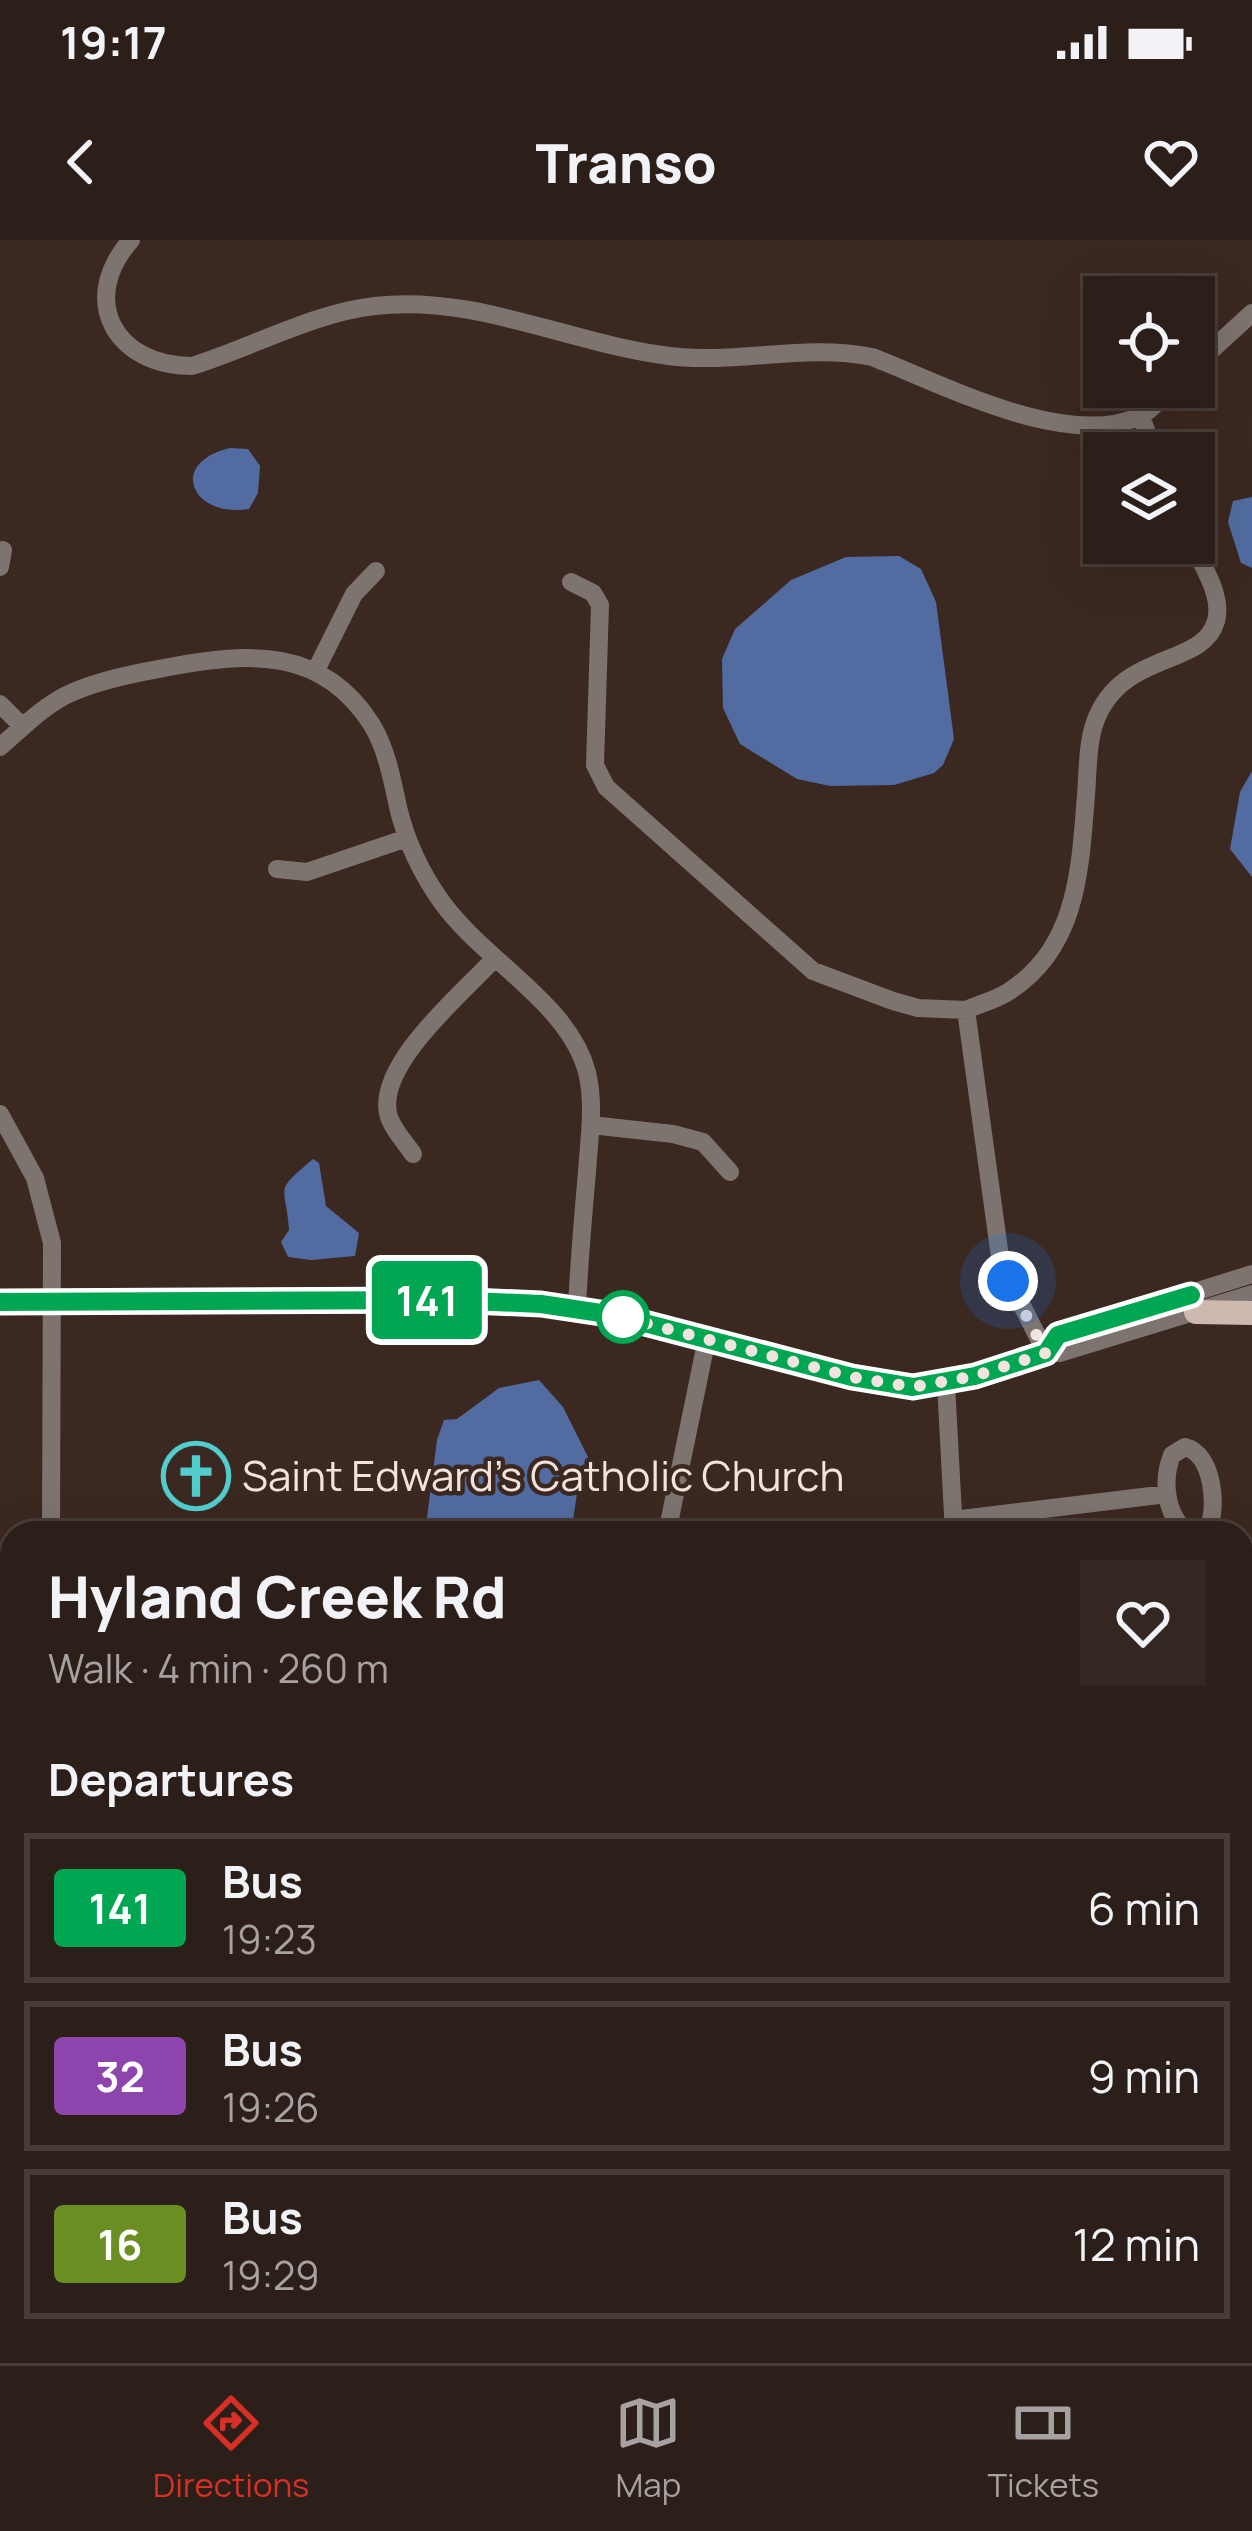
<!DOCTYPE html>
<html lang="en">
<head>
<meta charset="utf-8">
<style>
	body { margin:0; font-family:Manrope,sans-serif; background:#342721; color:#f1f3f6; height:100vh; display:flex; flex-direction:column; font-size:45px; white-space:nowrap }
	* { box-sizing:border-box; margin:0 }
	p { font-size:39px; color:#a6a2a2 }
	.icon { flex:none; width:66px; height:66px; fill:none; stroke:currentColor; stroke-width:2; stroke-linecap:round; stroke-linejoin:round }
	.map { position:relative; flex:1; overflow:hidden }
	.drawer { position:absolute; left:0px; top:1281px; width:1254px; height:843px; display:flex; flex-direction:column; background:#2c1e18; border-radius:36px 36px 0 0; box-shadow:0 12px 48px #0002,0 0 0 3px #483c37 }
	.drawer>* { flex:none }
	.badge { padding:0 24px; border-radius:9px; font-size:42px; line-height:78px }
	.buttons { position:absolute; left:1083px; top:36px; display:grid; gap:24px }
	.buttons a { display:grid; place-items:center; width:132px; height:132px; border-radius:0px; background:#2c1e18; box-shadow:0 12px 48px #0002,0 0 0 3px #483c37; font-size:60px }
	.you { position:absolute; width:60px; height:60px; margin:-30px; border:9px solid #fff; border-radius:50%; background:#1a73e8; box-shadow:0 0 0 18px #1a73e833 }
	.map>.badge { position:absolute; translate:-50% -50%; box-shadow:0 0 0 6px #fff }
	h2 { padding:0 48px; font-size:45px; line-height:108px }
	.round { display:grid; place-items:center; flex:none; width:126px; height:126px; border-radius:0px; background:#342721 }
	.headline { display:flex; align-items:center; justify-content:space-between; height:204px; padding:0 48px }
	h1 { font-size:57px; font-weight:800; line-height:90px }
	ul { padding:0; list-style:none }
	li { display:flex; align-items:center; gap:36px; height:150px; margin:0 24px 18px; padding:0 24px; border:6px solid #483c37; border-radius:0px }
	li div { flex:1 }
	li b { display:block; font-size:45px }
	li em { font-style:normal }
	li .badge { min-width:132px; font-weight:700; text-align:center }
	.status { display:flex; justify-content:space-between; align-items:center; height:84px; padding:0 60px; background:#2c1e18; direction:ltr }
	.status svg { height:33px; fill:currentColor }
	header { display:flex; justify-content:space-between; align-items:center; height:156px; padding:0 48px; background:#2c1e18; font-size:54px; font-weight:800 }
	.tab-bar { display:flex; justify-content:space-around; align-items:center; height:168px; border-top:3px solid #483c37; background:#2c1e18; font-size:33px; color:#a6a2a2 }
	.tab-bar a { display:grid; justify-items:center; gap:6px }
	.tab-bar .active { color:#d93025 }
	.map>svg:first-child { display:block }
	.water { fill:#526ca1 }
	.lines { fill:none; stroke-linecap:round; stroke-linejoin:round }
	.minor { stroke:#7d736f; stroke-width:18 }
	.major { stroke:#ceb8b0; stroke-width:24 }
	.line-casing { stroke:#fff; stroke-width:27 }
	.line { stroke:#00a651; stroke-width:18 }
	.walk { stroke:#f1e3de; stroke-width:12; stroke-dasharray:0 21.6 }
	.stop-dot { fill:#fff; stroke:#00a651; stroke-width:6 }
	.labels { text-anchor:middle; stroke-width:9; stroke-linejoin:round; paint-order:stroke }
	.poi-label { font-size:42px; fill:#f1e3de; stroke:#3b2820; text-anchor:start }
</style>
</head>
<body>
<div class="status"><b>19:17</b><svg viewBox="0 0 49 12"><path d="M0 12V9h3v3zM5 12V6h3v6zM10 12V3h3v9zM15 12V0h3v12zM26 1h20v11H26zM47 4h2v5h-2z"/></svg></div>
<header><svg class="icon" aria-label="back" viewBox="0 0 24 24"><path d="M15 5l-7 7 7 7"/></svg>Transo<svg class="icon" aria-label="heart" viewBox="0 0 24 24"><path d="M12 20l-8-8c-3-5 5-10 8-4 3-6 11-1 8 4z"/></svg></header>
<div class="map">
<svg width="1252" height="2123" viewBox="0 0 1252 2123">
	<rect width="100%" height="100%" fill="#3b2820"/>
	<path class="water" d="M230 208 248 209 260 226 258 253 249 269C192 278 167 223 230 208Z
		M1252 257V328L1241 323 1228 282 1233 261Z
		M899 316 921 329 936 362 954 499 943 525 934 533 894 545 830 546 797 539 740 504 723 468 722 419 735 389 791 340 846 317Z
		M1252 531V637L1230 609 1240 552Z
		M313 919 319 923 326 966 359 993 355 1016 311 1020 288 1017 281 1002 289 990C286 943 272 954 313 919Z
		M539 1140 563 1167 590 1221 577 1254 571 1293H425L437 1200 444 1180 457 1179 499 1148Z
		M823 2112H929L931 2123H830Z"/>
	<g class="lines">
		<path class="minor" d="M131 0C78 60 115 126 192 126 250 108 316 72 375 66 472 54 568 102 662 115 732 126 802 103 872 117 943 144 1063 209 1138 177 1150 172 1162 157 1172 147
			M1194 126 1252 73
			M1141 176 1154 213
			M0 327 3 310
			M571 342 593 353 600 365 595 525 606 547 813 731 893 761 918 768 966 770
			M315 432 354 354 376 331
			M0 464 23 487
			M0 507C23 487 45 464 73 452 103 439 137 433 169 427 249 412 323 407 372 485 388 512 392 541 399 571 407 603 422 634 441 661 484 721 568 762 587 832 595 865 589 899 587 932 583 977 579 1022 577 1068
			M277 629 307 632 407 598
			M0 874 35 938 52 1003 51 1293
			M591 885 673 894 703 902 730 932
			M413 914C405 902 390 886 388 873 378 823 462 754 493 720
			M0 1062 505 1061 615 1075 852 1137 913 1147 975 1136 1046 1113H1060L1252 1054
			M1046 1113 1001 1024 966 770C979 764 996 760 1008 752 1078 708 1080 629 1086 555 1088 532 1087 505 1095 482 1121 410 1203 428 1216 381 1223 355 1202 326 1192 303
			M1046 1113 1058 1095 1252 1034
			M946 1144 954 1293
			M953 1280 1167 1254
			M667 1293 707 1098
			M1189 1293C1165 1277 1162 1240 1172 1215L1185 1207C1213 1214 1218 1266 1208 1290L1201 1293
			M0 1899H12
			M164 2112 167 2123
			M307 2112 309 2123
			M968 2112 969 2123
			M49 2123V2112"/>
		<path class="major" d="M1196 1072 1252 1073"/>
	</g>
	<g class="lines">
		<g class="line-casing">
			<path id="line" d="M0 1062 449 1060 541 1064 614 1075 852 1137 913 1147 975 1136 1046 1113 1058 1095 1191 1055"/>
		</g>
		<use href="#line" class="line"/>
		<path class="walk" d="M623 1077 614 1075 852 1137 913 1147 975 1136 1046 1113 1008 1041"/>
	</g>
	<defs>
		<g id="church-ring" transform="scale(3.45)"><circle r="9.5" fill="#3b2820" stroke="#52cdce" stroke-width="1.5"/><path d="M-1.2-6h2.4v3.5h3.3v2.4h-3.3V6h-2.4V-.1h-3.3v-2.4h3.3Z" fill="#52cdce"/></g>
	</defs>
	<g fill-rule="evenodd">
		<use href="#church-ring" x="196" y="1236"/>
	</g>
	<circle class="stop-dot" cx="623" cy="1077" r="24"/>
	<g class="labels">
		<g class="poi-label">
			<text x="242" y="1251">Saint Edward's Catholic Church</text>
		</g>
	</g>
</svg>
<div class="buttons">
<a><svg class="icon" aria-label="locate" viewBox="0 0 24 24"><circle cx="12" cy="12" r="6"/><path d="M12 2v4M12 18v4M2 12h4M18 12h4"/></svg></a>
<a><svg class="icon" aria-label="layers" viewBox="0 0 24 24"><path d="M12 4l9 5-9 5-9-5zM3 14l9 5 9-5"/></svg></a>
</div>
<div class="you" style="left:1008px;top:1041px"></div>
<b class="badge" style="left:427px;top:1060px;background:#00a651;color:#fff">141</b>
<section class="drawer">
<div class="headline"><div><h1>Hyland Creek Rd</h1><p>Walk · 4 min · 260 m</p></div><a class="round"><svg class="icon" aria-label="heart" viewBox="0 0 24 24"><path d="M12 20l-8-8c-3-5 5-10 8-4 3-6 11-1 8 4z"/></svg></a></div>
<h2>Departures</h2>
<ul>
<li><span class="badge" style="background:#00a651;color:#fff">141</span><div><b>Bus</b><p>19:23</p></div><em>6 min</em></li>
<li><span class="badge" style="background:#8e44ad;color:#fff">32</span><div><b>Bus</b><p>19:26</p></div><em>9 min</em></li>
<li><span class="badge" style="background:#6b8e23;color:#fff">16</span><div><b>Bus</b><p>19:29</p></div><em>12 min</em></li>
</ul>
</section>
</div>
<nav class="tab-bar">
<a class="active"><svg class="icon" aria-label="directions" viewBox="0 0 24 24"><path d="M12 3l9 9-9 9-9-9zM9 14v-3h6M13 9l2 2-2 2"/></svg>Directions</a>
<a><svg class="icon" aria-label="map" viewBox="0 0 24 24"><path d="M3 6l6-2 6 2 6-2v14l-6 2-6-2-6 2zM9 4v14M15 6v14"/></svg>Map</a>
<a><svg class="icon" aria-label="tickets" viewBox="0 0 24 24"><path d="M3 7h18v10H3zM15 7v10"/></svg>Tickets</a>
</nav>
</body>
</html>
